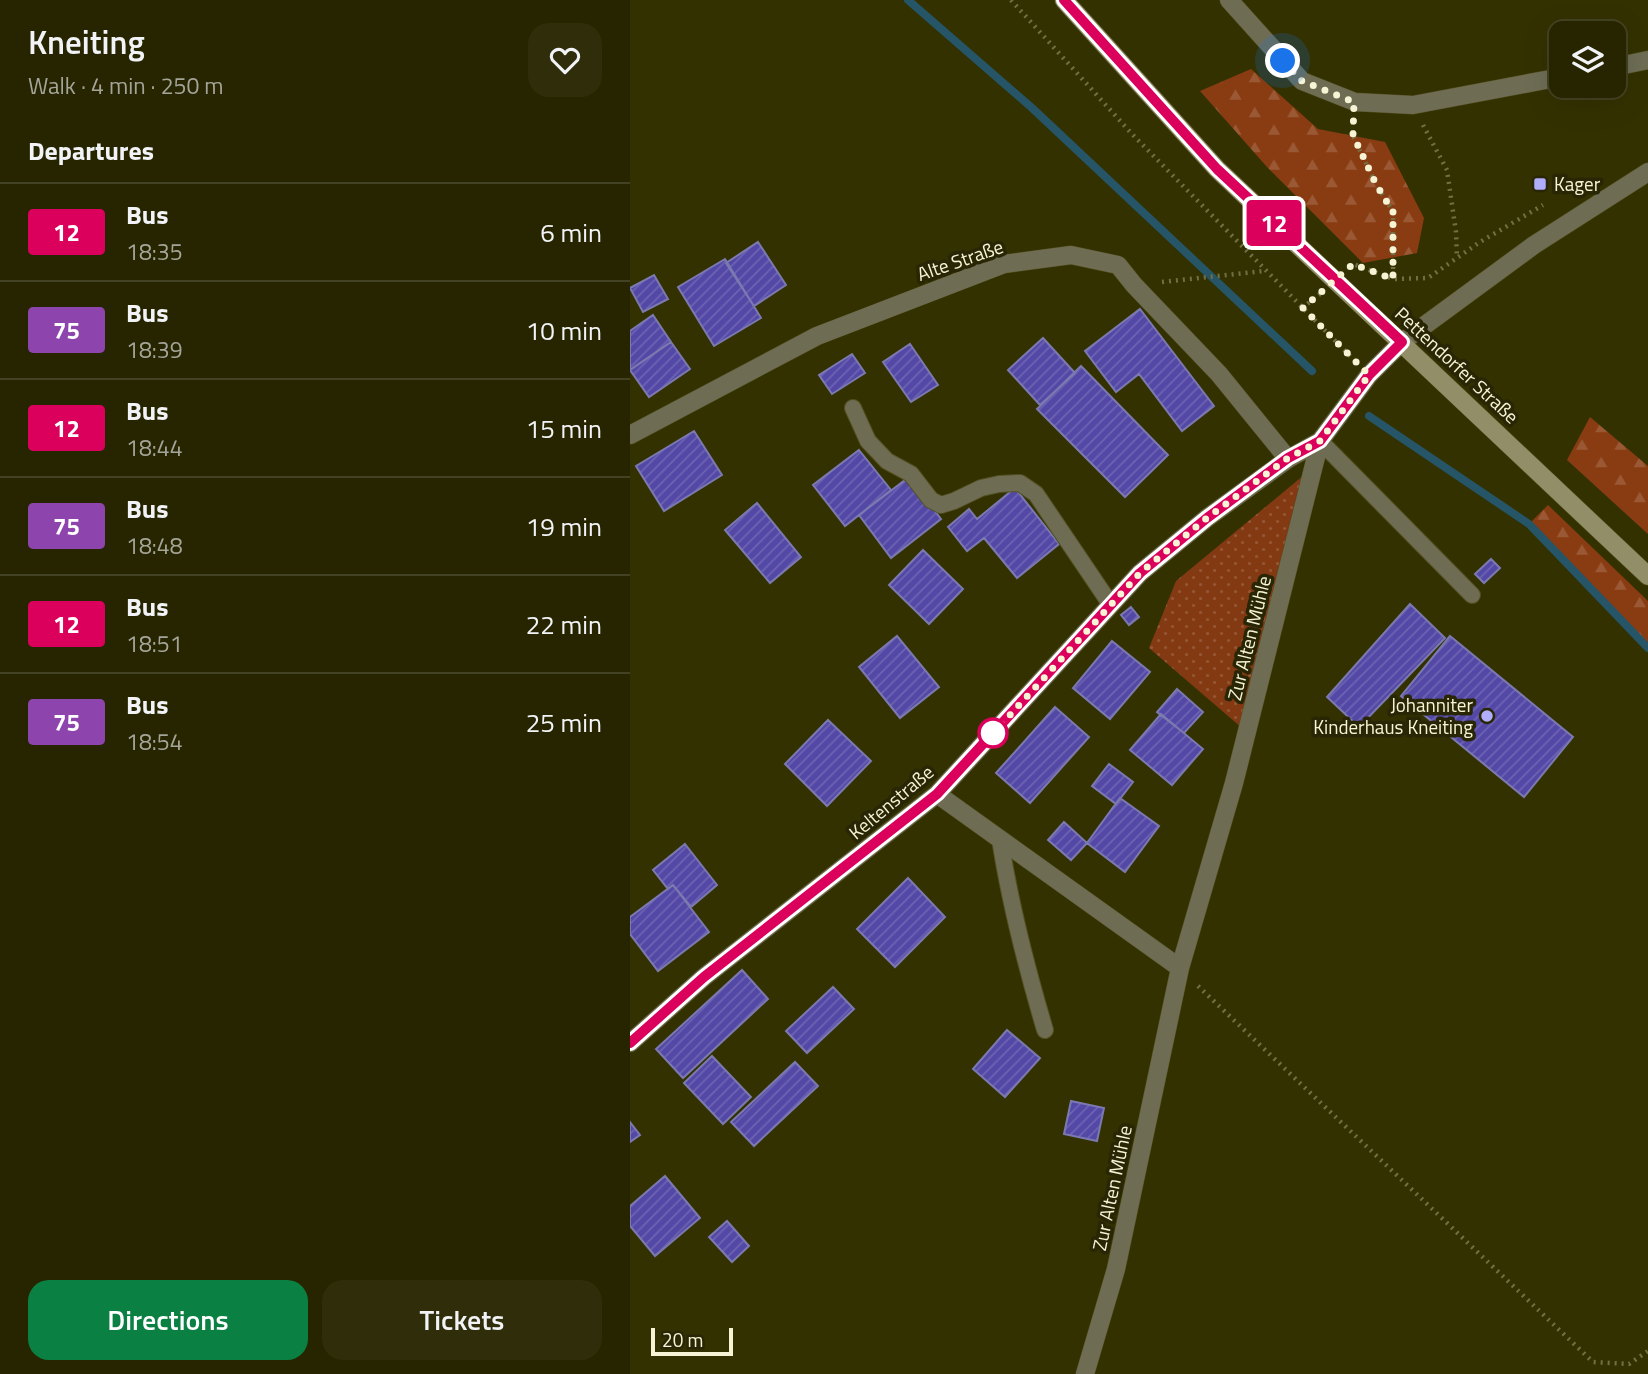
<!DOCTYPE html>
<html lang="en">
<head>
<meta charset="utf-8">
<style>
	body { margin:0; font-family:"Titillium Web",sans-serif; background:#2f2d0a; color:#f1f3f6; height:100vh; display:flex; flex-direction:column; font-size:26px; white-space:nowrap }
	* { box-sizing:border-box; margin:0 }
	p { font-size:23px; color:#a4a599 }
	.icon { flex:none; width:38px; height:38px; fill:none; stroke:currentColor; stroke-width:2; stroke-linecap:round; stroke-linejoin:round }
	.map { position:relative; flex:1; overflow:hidden }
	.drawer { display:flex; flex-direction:column; background:#272500; width:630px }
	.drawer>* { flex:none }
	.badge { padding:0 14px; border-radius:5px; font-size:24px; line-height:46px }
	.controls { position:absolute; left:919px; top:21px; display:grid; gap:14px }
	.controls a { display:grid; place-items:center; width:77px; height:77px; border-radius:14px; background:#272500; box-shadow:0 7px 28px #0002,0 0 0 2px #434222; font-size:35px }
	.scale { position:absolute; left:21px; bottom:18px; width:82px; box-sizing:border-box; padding-left:7px; border:4px solid #f6f4d5; border-top:0; font-size:19px; line-height:24px; white-space:nowrap; color:#f6f4d5; -webkit-text-stroke:5px #292606; paint-order:stroke }
	.you { position:absolute; width:35px; height:35px; margin:-18px; border:5px solid #fff; border-radius:50%; background:#1a73e8; box-shadow:0 0 0 10px #1a73e833 }
	.map>.badge { position:absolute; translate:-50% -50%; box-shadow:0 0 0 4px #fff }
	h2 { padding:0 28px; font-size:26px; line-height:63px }
	.round { display:grid; place-items:center; flex:none; width:74px; height:74px; border-radius:21px; background:#2f2d0a }
	.overview { display:flex; align-items:center; justify-content:space-between; height:119px; padding:0 28px }
	h1 { font-size:33px; font-weight:600; line-height:52px }
	.action { display:flex; gap:14px; margin-top:auto; padding:14px 28px }
	.action a { flex:1; height:80px; border-radius:21px; background:#0b8043; color:#fff; font-size:28px; font-weight:600; line-height:80px; text-align:center }
	.action a+a { background:#2f2d0a; color:#f1f3f6 }
	ul { padding:0; list-style:none }
	li { display:flex; align-items:center; gap:21px; height:98px; padding:0 28px; border-top:2px solid #434222 }
	li div { flex:1 }
	li b { display:block; font-size:26px }
	li em { font-style:normal }
	li .badge { min-width:77px; font-weight:700; text-align:center }
	main { display:flex; flex:1; min-height:0 }
	.map>svg:first-child { display:block }
	.grass { fill:url(#grass-dots) }
	.forest { fill:url(#forest-firs) }
	.lines { fill:none; stroke-linecap:round; stroke-linejoin:round }
	.stream { stroke:#255566; stroke-width:8 }
	.building { fill:url(#building-hatch); stroke:#7b7ab0; stroke-width:2 }
	.lane-casing { stroke:#535022; stroke-width:18 }
	.street-casing { stroke:#535022; stroke-width:19 }
	.secondary-casing { stroke:#535022; stroke-width:19 }
	.path { stroke:#726f44; stroke-width:4.5; stroke-dasharray:2 5; stroke-linecap:butt }
	.lane { stroke:#6e6d54; stroke-width:16 }
	.street { stroke:#6e6d54; stroke-width:18 }
	.secondary { stroke:#928f68; stroke-width:18 }
	.line-casing { stroke:#fff; stroke-width:16 }
	.line { stroke:#da005b; stroke-width:10 }
	.walk { stroke:#f6f4d5; stroke-width:7; stroke-dasharray:0 12.6 }
	.poi-dot { fill:#b0aefa; stroke:#292606; stroke-width:2.5 }
	.stop-dot { fill:#fff; stroke:#da005b; stroke-width:3.5 }
	.labels { text-anchor:middle; stroke-width:7; stroke-linejoin:round; paint-order:stroke }
	.poi-label { font-size:19px; fill:#f6f4d5; stroke:#292606; text-anchor:start }
	.street-label { font-size:19px; fill:#f6f4d5; stroke:#292606 }
</style>
</head>
<body>
<main>
<section class="drawer">
<div class="overview"><div><h1>Kneiting</h1><p>Walk · 4 min · 250 m</p></div><a class="round"><svg class="icon" aria-label="heart" viewBox="0 0 24 24"><path d="M12 20l-8-8c-3-5 5-10 8-4 3-6 11-1 8 4z"/></svg></a></div>
<h2>Departures</h2>
<ul>
<li><span class="badge" style="background:#da005b;color:#fff">12</span><div><b>Bus</b><p>18:35</p></div><em>6 min</em></li>
<li><span class="badge" style="background:#8e44ad;color:#fff">75</span><div><b>Bus</b><p>18:39</p></div><em>10 min</em></li>
<li><span class="badge" style="background:#da005b;color:#fff">12</span><div><b>Bus</b><p>18:44</p></div><em>15 min</em></li>
<li><span class="badge" style="background:#8e44ad;color:#fff">75</span><div><b>Bus</b><p>18:48</p></div><em>19 min</em></li>
<li><span class="badge" style="background:#da005b;color:#fff">12</span><div><b>Bus</b><p>18:51</p></div><em>22 min</em></li>
<li><span class="badge" style="background:#8e44ad;color:#fff">75</span><div><b>Bus</b><p>18:54</p></div><em>25 min</em></li>
</ul>
<div class="action"><a>Directions</a><a>Tickets</a></div>
</section>
<div class="map">
<svg width="1018" height="1374" viewBox="0 0 1018 1374">
	<defs>
		<pattern id="grass-dots" width="8" height="8" patternUnits="userSpaceOnUse" patternTransform="scale(1.75)"><rect width="8" height="8" fill="#833912"/><path d="M2 2h.1M6 6h.1" fill="none" stroke="#955634" stroke-width="1.8" stroke-linecap="round"/></pattern>
		<pattern id="forest-firs" width="22" height="20" patternUnits="userSpaceOnUse" patternTransform="scale(1.75)"><rect width="22" height="20" fill="#893c12"/><path d="M5 1l3.5 6h-7zM16 11l3.5 6h-7z" fill="#9a5934"/></pattern>
		<pattern id="building-hatch" width="6" height="6" patternUnits="userSpaceOnUse" patternTransform="scale(1.75)"><rect width="6" height="6" fill="#5448a7"/><path d="M-1 1l2-2M0 6l6-6M5 7l2-2" fill="none" stroke="#6d63b2"/></pattern>
	</defs>
	<rect width="100%" height="100%" fill="#343100"/>
	<path class="grass" d="M674 475 612 728 519 648 546 581Z"/>
	<path class="forest" d="M621 69 688 129 755 142 794 218 787 253 733 263 637 167 570 91Z
		M960 417 1018 466V534L937 460Z
		M918 505 1018 601V648L899 524Z"/>
	<g class="lines">
		<path class="stream" d="M278 0 401 107 682 371
			M739 416 899 524 1018 648"/>
	</g>
	<path class="building" d="M128 242 156 285 124 306 96 263Z
		M95 259 131 318 84 346 48 287Z
		M24 275 38 299 13 312 0 288Z
		M510 309 584 406 552 431 509 374 486 392 455 351Z
		M23 315 41 342 0 370V331Z
		M413 338 445 373 410 405 378 370Z
		M41 342 60 369 19 397 0 370Z
		M280 344 308 385 281 402 253 362Z
		M222 354 235 373 202 394 189 375Z
		M451 366 538 455 495 497 407 409Z
		M64 431 92 475 34 511 6 466Z
		M229 450 261 490 215 526 183 485Z
		M279 477 311 519 261 558 229 515Z
		M385 488 429 544 387 578 354 538 337 551 318 527 339 509 347 519Z
		M127 503 171 557 140 583 95 530Z
		M293 550 333 589 299 624 259 585Z
		M861 559 870 568 854 583 845 574Z
		M780 604 815 638 729 727 697 697Z
		M501 607 509 617 499 625 491 615Z
		M267 636 309 687 270 718 229 667Z
		M820 636 943 737 894 797 771 696Z
		M482 641 520 672 480 719 443 688Z
		M547 689 573 712 554 733 527 712Z
		M425 707 459 737 400 803 366 773Z
		M531 714 573 749 542 785 500 750Z
		M198 720 241 761 197 806 155 764Z
		M479 764 503 782 486 804 462 786Z
		M490 798 529 826 495 872 457 843Z
		M434 822 457 843 441 860 418 840Z
		M55 844 87 885 61 907 43 885 38 889 23 870Z
		M278 878 315 917 265 967 227 929Z
		M43 885 79 932 28 971 0 934V917Z
		M112 970 138 999 53 1078 26 1049Z
		M203 987 224 1009 177 1053 156 1031Z
		M377 1030 410 1058 375 1097 343 1069Z
		M82 1056 121 1097 93 1124 54 1083Z
		M165 1062 188 1086 124 1146 101 1122Z
		M441 1101 474 1108 467 1141 434 1134Z
		M0 1122 10 1135 0 1142Z
		M35 1176 70 1218 25 1256 0 1226V1206Z
		M97 1221 119 1246 102 1262 79 1237Z"/>
	<g class="lines">
		<g class="lane-casing">
			<path id="lane" d="M223 408 238 441 257 461 281 474 301 500 311 505 324 501 351 488 369 484 390 483 406 494 481 605
				M690 441 842 595
				M370 839C380 904 396 966 415 1030"/>
		</g>
		<g class="street-casing">
			<path id="street" d="M599 0 672 81 725 102 783 105 931 77
				M984 67 1018 60
				M0 435 187 336 374 264 441 255 488 265 504 285 589 374 658 459
				M307 794 550 968
				M0 1043 74 977 307 794 510 573 577 518 658 459 690 441
				M455 1374 486 1269 550 968 604 783 690 441 739 375 772 342 904 245 1018 172"/>
		</g>
		<g class="secondary-casing">
			<path id="secondary" d="M434 0 587 169 1018 576"/>
		</g>
		<path class="path" d="M381 0 502 134 726 362
			M723 123V136L746 184 763 212V279
			M793 125 817 170 826 232 827 258
			M720 267 723 264 763 279 798 278 850 242 913 205
			M532 282 634 271
			M672 308 690 294
			M568 986 963 1362 999 1364 1018 1351"/>
		<use href="#lane" class="lane"/>
		<use href="#street" class="street"/>
		<use href="#secondary" class="secondary"/>
	</g>
	<g class="lines">
		<g class="line-casing">
			<path id="line" d="M0 1043 74 977 307 794 510 573 577 518 658 458 690 441 739 375 772 342 587 169 434 0"/>
		</g>
		<use href="#line" class="line"/>
		<path class="walk" d="M363 733 359 738 510 573 577 518 658 458 690 441 739 375 673 308 723 264 763 279V212L746 184 723 135 724 102 672 81 653 61"/>
	</g>
	<g class="poi-dot">
		<rect x="903" y="177" width="14" height="14" rx="3.5"/>
		<circle cx="857" cy="716" r="7"/>
	</g>
	<circle class="stop-dot" cx="363" cy="733" r="14"/>
	<g class="labels">
		<g class="poi-label">
			<text x="924" y="191">Kager</text>
			<text x="843" y="712" text-anchor="end">Johanniter<tspan x="843" dy="22">Kinderhaus Kneiting</tspan></text>
		</g>
		<g class="street-label">
			<text transform="translate(330 260) rotate(-19)" y="7">Alte Straße</text>
			<text transform="translate(827 365) rotate(43)" y="7">Pettendorfer Straße</text>
			<text transform="translate(619 638) rotate(-76)" y="7">Zur Alten Mühle</text>
			<text transform="translate(261 802) rotate(-40)" y="7">Keltenstraße</text>
			<text transform="translate(482 1188) rotate(-78)" y="7">Zur Alten Mühle</text>
		</g>
	</g>
</svg>
<div class="controls">
<a><svg class="icon" aria-label="layers" viewBox="0 0 24 24"><path d="M12 4l9 5-9 5-9-5zM3 14l9 5 9-5"/></svg></a>
</div>
<div class="scale">20 m</div>
<div class="you" style="left:653px;top:61px"></div>
<b class="badge" style="left:644px;top:223px;background:#da005b;color:#fff">12</b>
</div>
</main>
</body>
</html>
